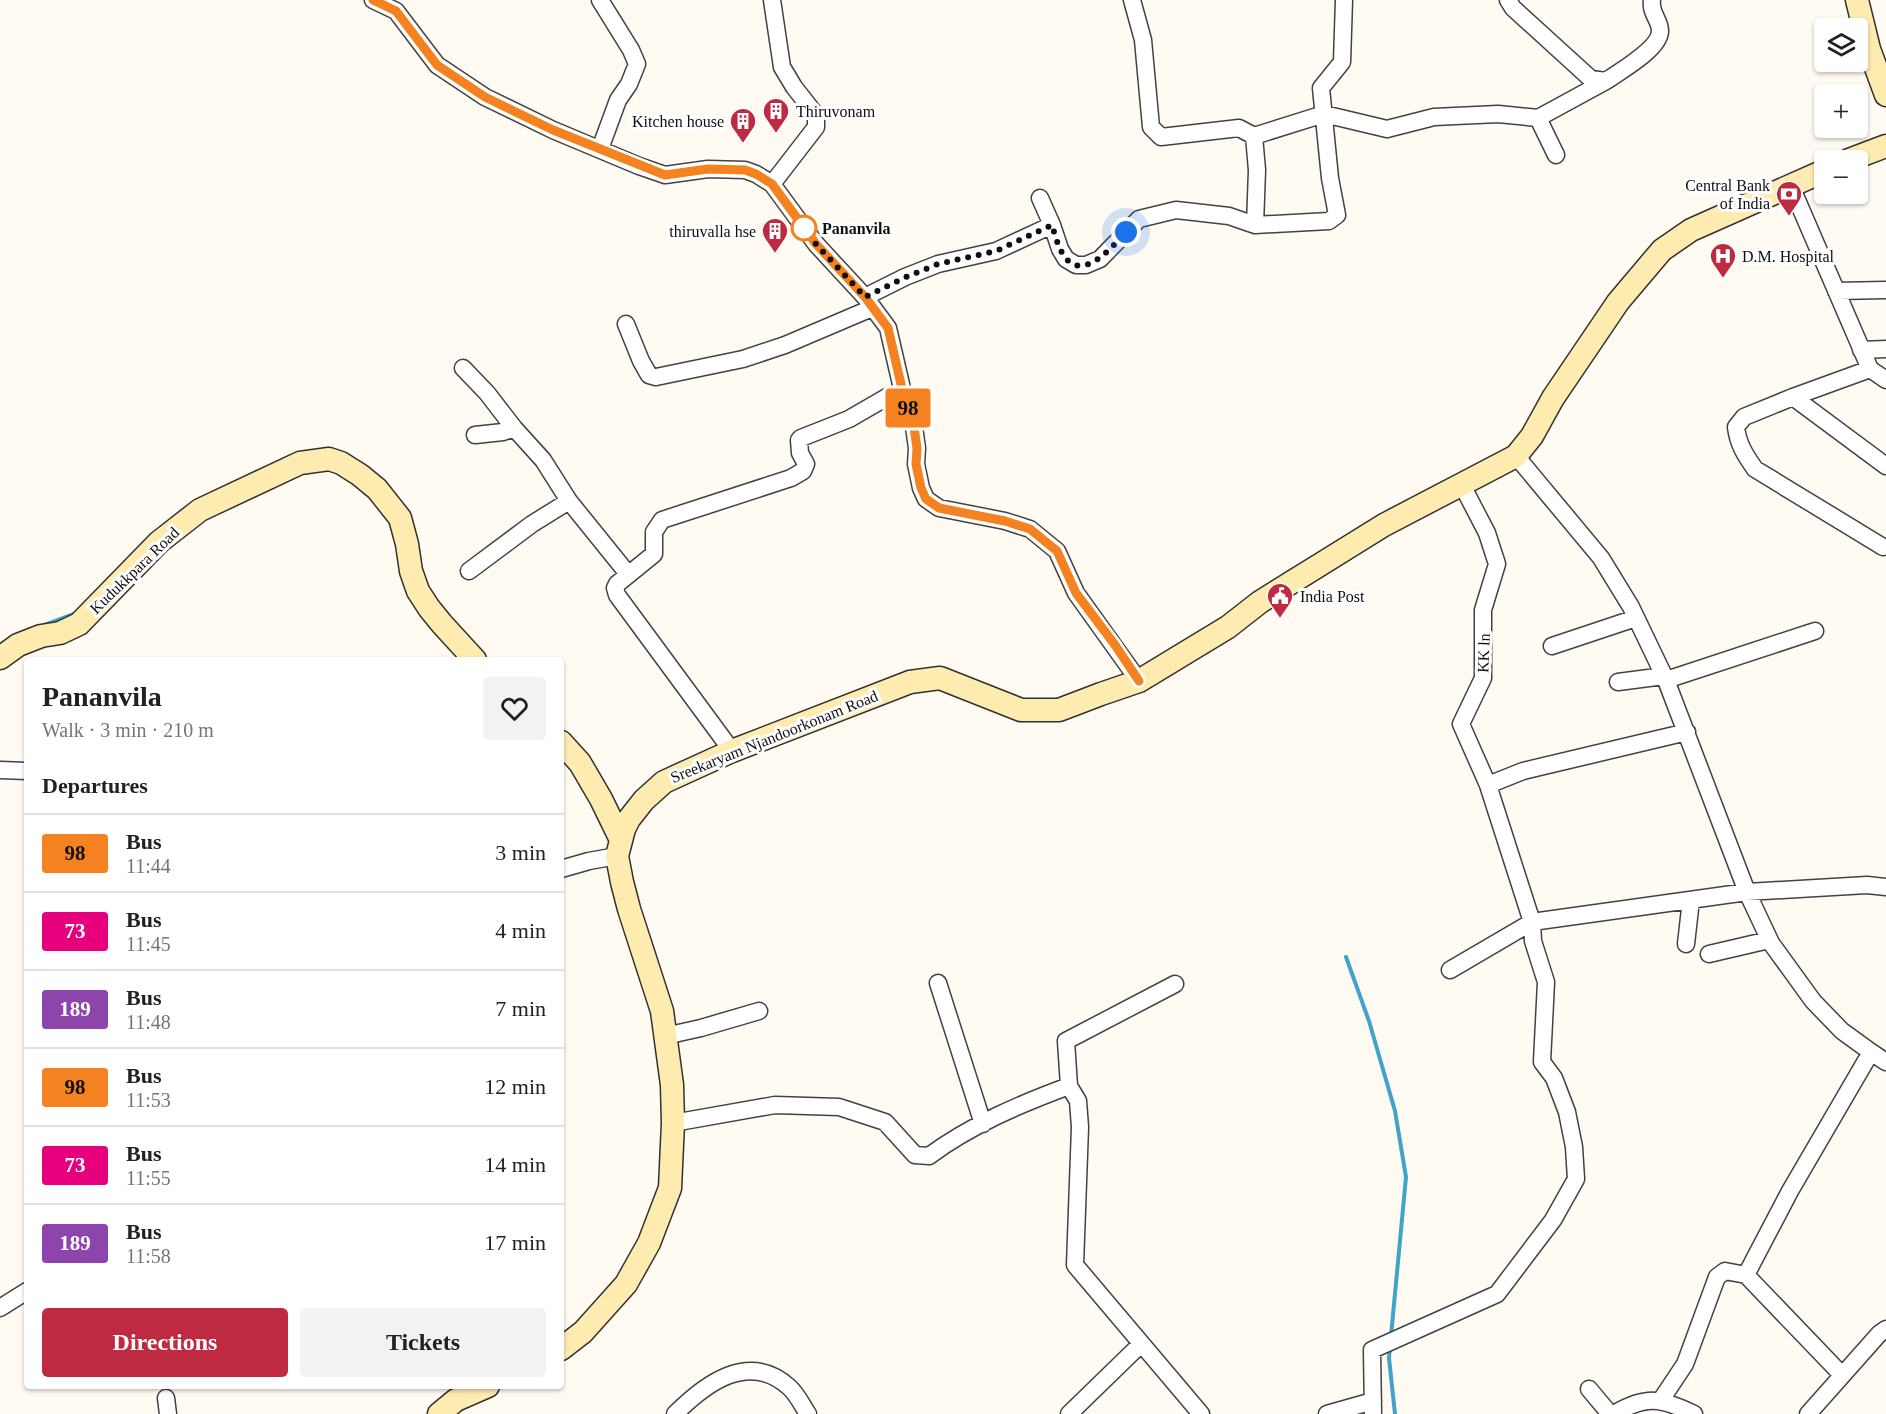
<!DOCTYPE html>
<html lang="en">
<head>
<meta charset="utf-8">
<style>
	body { margin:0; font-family:Georgia,serif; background:#f2f2f2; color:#202124; height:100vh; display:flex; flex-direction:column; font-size:22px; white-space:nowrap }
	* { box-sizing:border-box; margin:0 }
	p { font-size:20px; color:#757577 }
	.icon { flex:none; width:33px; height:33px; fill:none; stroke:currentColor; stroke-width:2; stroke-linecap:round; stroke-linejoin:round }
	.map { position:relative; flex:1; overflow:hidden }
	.details { position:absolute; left:24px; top:657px; width:540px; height:732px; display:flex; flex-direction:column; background:#fff; border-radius:6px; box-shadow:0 2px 4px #0004 }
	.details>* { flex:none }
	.badge { padding:0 12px; border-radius:4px; font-size:21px; line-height:39px }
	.buttons { position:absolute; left:1814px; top:18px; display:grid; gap:12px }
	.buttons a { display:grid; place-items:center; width:54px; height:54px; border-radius:6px; background:#fff; box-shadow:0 2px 4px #0004; font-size:30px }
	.you { position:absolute; width:30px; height:30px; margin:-15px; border:4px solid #fff; border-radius:50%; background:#1a73e8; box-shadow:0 0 0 9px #1a73e833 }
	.map>.badge { position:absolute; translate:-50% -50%; box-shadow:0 0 0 3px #fff }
	h2 { padding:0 18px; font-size:22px; line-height:54px }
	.round { display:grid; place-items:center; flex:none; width:63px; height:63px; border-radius:6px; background:#f2f2f2 }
	.summary { display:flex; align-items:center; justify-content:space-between; height:102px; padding:0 18px }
	h1 { font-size:28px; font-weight:600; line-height:45px }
	.primary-button { display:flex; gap:12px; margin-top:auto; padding:12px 18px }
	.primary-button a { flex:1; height:69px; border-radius:6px; background:#bd2a42; color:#fff; font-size:24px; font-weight:600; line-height:69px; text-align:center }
	.primary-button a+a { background:#f2f2f2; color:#202124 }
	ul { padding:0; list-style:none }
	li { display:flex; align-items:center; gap:18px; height:78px; padding:0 18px; border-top:2px solid #e0e0e0 }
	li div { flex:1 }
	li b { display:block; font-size:22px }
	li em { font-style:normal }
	li .badge { min-width:66px; font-weight:700; text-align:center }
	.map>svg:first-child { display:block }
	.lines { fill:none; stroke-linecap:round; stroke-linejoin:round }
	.stream { stroke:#40a3ca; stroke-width:4 }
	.street-casing { stroke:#424242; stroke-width:19 }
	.secondary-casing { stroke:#313131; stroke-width:25 }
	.street { stroke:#fff; stroke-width:16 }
	.secondary { stroke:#fdebaf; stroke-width:22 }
	.line-casing { stroke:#fff; stroke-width:14 }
	.line { stroke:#f58220; stroke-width:9 }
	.walk { stroke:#0f0f0f; stroke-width:6; stroke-dasharray:0 10.8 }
	.stop-dot { fill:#fff; stroke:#f58220; stroke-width:3 }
	.labels { text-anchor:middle; stroke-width:6; stroke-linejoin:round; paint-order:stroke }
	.poi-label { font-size:16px; fill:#0f0f0f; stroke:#fff; text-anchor:start }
	.stop-label { font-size:16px; font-weight:bold; fill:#0f0f0f; stroke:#fff; text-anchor:start }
	.street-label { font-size:16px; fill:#0f0f0f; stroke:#fff }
</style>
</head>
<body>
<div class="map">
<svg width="1886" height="1414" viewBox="0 0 1886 1414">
	<rect width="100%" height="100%" fill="#fffbf2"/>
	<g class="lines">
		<path class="stream" d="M44 625 76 613
			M1346 957 1369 1021 1395 1111 1406 1177 1391 1336
			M1390 1346 1389 1358 1395 1414"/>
		<g class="street-casing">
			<path id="street" d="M373 0 396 11 437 65 485 97 553 130 639 166 665 175 708 169 745 170 756 174 772 184 816 244 865 297 888 328 903 393 914 427 917 448 916 464 921 488 926 499 939 508 1005 521 1030 529 1057 551 1076 593 1139 681
				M600 0 631 50 637 64 629 84 618 100 600 149
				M772 0 782 67 794 87 816 115V127L772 184
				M1132 0 1143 40 1151 127 1161 137 1239 128 1254 136 1257 170 1255 225
				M1508 0 1513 8 1591 79 1606 81C1620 71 1660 49 1660 31 1660 19 1650 14 1652 0
				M1538 118 1556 155
				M1254 136 1324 114 1387 129 1434 117 1498 114 1538 118 1606 81
				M1791 186 1870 369 1886 380
				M1040 198 1052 225 1060 249 1066 259 1076 265H1086L1100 259 1139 219 1176 210 1229 216 1255 225 1329 221 1337 215 1330 178 1321 88 1342 62 1344 0
				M1836 291 1886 290
				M865 297 905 277 938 264 996 251 1052 225
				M626 324 641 361 649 375 656 377 743 359 785 345 872 308
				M1861 350 1886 349
				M463 368 487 393 514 428
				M1870 369 1793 397 1886 466
				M1793 397 1744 417 1736 427C1738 444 1745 455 1755 469L1883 547
				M475 435 503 432 514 428 543 460 569 501 628 574
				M1516 456 1601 558 1631 607 1666 680 1747 892 1771 943 1813 1001 1842 1031 1871 1052
				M469 571 532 524 569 501
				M1552 646 1636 618
				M1666 680 1815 631
				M1618 682 1664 676
				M732 751 617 595 615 588 617 584 654 554V532L662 520 791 478 803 471 806 464 800 453 799 440 801 438 849 419 887 397 903 393
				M0 770 27 771
				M1488 785 1523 771 1687 732
				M561 869 589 861 617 856
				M1686 944 1691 900
				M1709 954 1769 940
				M1450 970 1532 922 1747 892 1867 885 1886 887
				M938 983 983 1124
				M665 1036 701 1028 759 1011
				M1069 1086 1066 1041 1175 984
				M673 1123 775 1105 839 1107 885 1122 915 1155 929 1156C971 1125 1020 1104 1069 1086L1078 1101 1080 1127 1075 1265 1201 1414
				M1746 1275 1790 1191 1871 1052 1886 1062
				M0 1308 27 1291
				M1589 1389 1610 1414
				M166 1398 168 1414
				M1661 1400 1685 1364 1717 1277 1725 1271 1746 1275 1842 1375
				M675 1414C706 1383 749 1351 789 1387 797 1394 802 1405 808 1414
				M1069 1414 1141 1344
				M1327 1414 1373 1401
				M1373 1414 1372 1350 1497 1294 1553 1220 1576 1179 1574 1147 1567 1112 1554 1078 1542 1062 1546 982 1533 941 1532 922 1488 785 1461 724 1483 678V610L1497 564 1487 533 1462 485
				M1614 1414C1646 1395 1662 1398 1694 1414
				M1808 1414 1879 1334 1886 1329"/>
		</g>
		<g class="secondary-casing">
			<path id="secondary" d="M1857 0 1869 49 1886 95
				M1849 160 1886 146
				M0 658 18 645 41 636 60 633 79 624 159 542 200 510 300 463 329 459 341 463 360 475 377 489 400 518 407 544 411 571 418 591 429 608 442 624 475 660
				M561 742 580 763 601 799 621 840
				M561 1349 583 1332 626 1284 649 1243 670 1188 673 1123 672 1085 662 1011 629 909 622 882 617 856 624 829 629 819 644 800 664 782 732 751 910 682 940 678 1021 710H1059L1101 694 1139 681 1228 627 1260 602 1384 525 1516 456 1532 436 1553 398 1618 302 1662 250 1691 230 1824 171
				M439 1414 456 1400 488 1386"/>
		</g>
		<use href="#street" class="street"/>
		<use href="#secondary" class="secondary"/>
	</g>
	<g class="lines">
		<g class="line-casing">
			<path id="line" d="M373 0 396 11 437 65 485 97 553 130 665 175 708 169 745 170 756 174 772 184 816 244 865 297 888 328 903 393 914 427 917 448 916 464 921 488 926 499 939 508 1005 521 1030 529 1057 551 1076 593 1115 645 1139 681"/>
		</g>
		<use href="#line" class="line"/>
		<path class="walk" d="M804 228 800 223 816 244 865 297 906 277 938 264 996 251 1052 225C1055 235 1058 247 1064 256 1083 283 1113 246 1126 232"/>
	</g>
	<defs>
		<g id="building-pin" transform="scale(1.35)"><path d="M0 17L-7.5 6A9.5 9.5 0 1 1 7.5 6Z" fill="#bd2a42" stroke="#fff"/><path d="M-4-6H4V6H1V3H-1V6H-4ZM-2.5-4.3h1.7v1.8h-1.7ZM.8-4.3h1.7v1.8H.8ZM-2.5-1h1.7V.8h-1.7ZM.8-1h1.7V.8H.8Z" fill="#fff"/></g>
		<g id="bank-pin" transform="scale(1.35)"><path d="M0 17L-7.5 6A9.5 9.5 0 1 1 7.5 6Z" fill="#bd2a42" stroke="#fff"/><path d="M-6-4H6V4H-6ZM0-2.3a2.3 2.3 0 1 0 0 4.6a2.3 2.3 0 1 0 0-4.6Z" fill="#fff"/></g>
		<g id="hospital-pin" transform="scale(1.35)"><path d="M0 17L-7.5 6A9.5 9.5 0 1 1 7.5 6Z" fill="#bd2a42" stroke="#fff"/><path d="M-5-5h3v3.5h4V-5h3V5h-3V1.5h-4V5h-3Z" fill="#fff"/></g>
		<g id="civic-pin" transform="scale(1.35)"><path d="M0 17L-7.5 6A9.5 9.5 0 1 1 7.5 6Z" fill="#bd2a42" stroke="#fff"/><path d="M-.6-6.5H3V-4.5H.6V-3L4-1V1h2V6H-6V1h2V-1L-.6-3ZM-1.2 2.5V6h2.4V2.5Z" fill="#fff"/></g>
	</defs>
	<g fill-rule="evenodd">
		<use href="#building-pin" x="776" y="111"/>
		<use href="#building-pin" x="743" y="121"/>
		<use href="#bank-pin" x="1789" y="194"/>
		<use href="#building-pin" x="775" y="231"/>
		<use href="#hospital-pin" x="1723" y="256"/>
		<use href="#civic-pin" x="1280" y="596"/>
	</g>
	<circle class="stop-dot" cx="804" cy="228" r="12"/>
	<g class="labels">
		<g class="poi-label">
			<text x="796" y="117">Thiruvonam</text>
			<text x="724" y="127" text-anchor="end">Kitchen house</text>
			<text x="1770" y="191" text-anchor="end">Central Bank<tspan x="1770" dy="18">of India</tspan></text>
			<text x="756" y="237" text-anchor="end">thiruvalla hse</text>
			<text x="1742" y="262">D.M. Hospital</text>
			<text x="1300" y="602">India Post</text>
		</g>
		<g class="stop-label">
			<text x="822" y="234">Pananvila</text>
		</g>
		<g class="street-label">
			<text transform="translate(134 570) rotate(-44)" y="6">Kudukkpara Road</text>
			<text transform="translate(1483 653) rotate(-88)" y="6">KK ln</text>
			<text transform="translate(774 736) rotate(-22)" y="6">Sreekaryam Njandoorkonam Road</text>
		</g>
	</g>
</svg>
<div class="buttons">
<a><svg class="icon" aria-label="layers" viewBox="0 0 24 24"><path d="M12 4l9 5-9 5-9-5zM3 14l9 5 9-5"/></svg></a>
<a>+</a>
<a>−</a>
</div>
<div class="you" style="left:1126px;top:232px"></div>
<b class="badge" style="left:908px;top:408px;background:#f58220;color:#111">98</b>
<section class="details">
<div class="summary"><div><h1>Pananvila</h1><p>Walk · 3 min · 210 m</p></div><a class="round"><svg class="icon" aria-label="heart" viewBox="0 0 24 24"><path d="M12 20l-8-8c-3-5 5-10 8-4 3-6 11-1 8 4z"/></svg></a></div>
<h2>Departures</h2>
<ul>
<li><span class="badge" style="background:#f58220;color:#111">98</span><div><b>Bus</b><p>11:44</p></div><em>3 min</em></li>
<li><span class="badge" style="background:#e6007e;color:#fff">73</span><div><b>Bus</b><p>11:45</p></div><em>4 min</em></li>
<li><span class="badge" style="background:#8e44ad;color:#fff">189</span><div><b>Bus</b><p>11:48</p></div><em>7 min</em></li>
<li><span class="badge" style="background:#f58220;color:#111">98</span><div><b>Bus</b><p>11:53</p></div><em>12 min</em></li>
<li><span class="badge" style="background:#e6007e;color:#fff">73</span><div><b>Bus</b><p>11:55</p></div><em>14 min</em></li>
<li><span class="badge" style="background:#8e44ad;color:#fff">189</span><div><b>Bus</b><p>11:58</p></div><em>17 min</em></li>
</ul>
<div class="primary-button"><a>Directions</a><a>Tickets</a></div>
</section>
</div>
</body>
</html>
